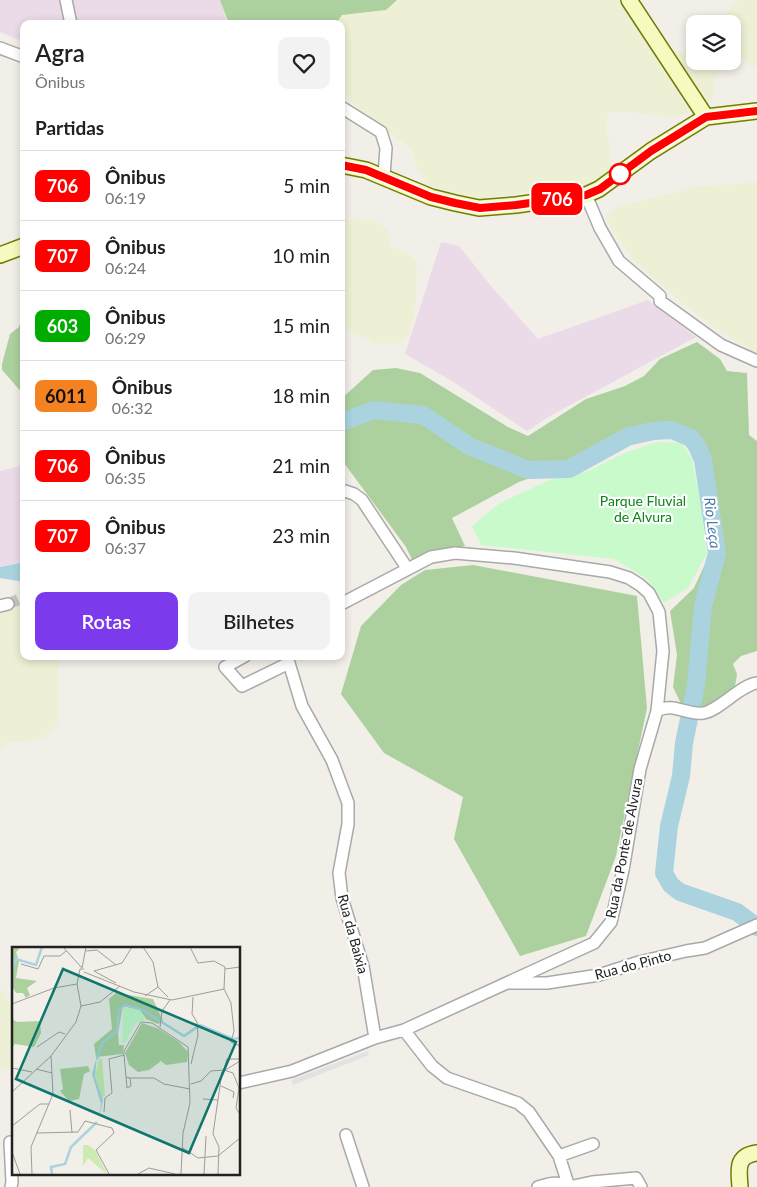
<!DOCTYPE html>
<html lang="pt">
<head>
<meta charset="utf-8">
<style>
	body { margin:0; font-family:Lato,sans-serif; background:#f2f2f2; color:#202124; height:100vh; display:flex; flex-direction:column; font-size:19px; white-space:nowrap }
	* { box-sizing:border-box; margin:0 }
	p { font-size:16px; color:#757577 }
	.icon { flex:none; width:28px; height:28px; fill:none; stroke:currentColor; stroke-width:2; stroke-linecap:round; stroke-linejoin:round }
	.map { position:relative; flex:1; overflow:hidden }
	.drawer { position:absolute; left:20px; top:20px; width:325px; height:640px; display:flex; flex-direction:column; background:#fff; border-radius:10px; box-shadow:0 2px 8px #0003 }
	.drawer>* { flex:none }
	.badge { padding:0 10px; border-radius:8px; font-size:18px; line-height:32px }
	.tools { position:absolute; left:686px; top:15px; display:grid; gap:10px }
	.tools a { display:grid; place-items:center; width:55px; height:55px; border-radius:10px; background:#fff; box-shadow:0 2px 8px #0003; font-size:25px }
	.map>.badge { position:absolute; translate:-50% -50%; box-shadow:0 0 0 2px #fff }
	h2 { padding:0 15px; font-size:19px; line-height:45px }
	.round { display:grid; place-items:center; flex:none; width:52px; height:52px; border-radius:10px; background:#f2f2f2 }
	.head { display:flex; align-items:center; justify-content:space-between; height:85px; padding:0 15px }
	h1 { font-size:24px; font-weight:600; line-height:38px }
	.button { display:flex; gap:10px; margin-top:auto; padding:10px 15px }
	.button a { flex:1; height:58px; border-radius:10px; background:#7c3aed; color:#fff; font-size:20px; font-weight:600; line-height:58px; text-align:center }
	.button a+a { background:#f2f2f2; color:#202124 }
	ul { padding:0; list-style:none }
	li { display:flex; align-items:center; gap:15px; height:70px; padding:0 15px; border-top:1px solid #e0e0e0 }
	li div { flex:1 }
	li b { display:block; font-size:19px }
	li em { font-style:normal }
	li .badge { min-width:55px; font-weight:700; text-align:center }
	.map>svg:first-child { display:block }
	.industrial { fill:#ebdbe8 }
	.farmland { fill:#eef0d5 }
	.forest { fill:#add19e }
	.park { fill:#c8facc }
	.parking { fill:#e2e2e2 }
	.water { fill:#aad3df }
	.lines { fill:none; stroke-linecap:round; stroke-linejoin:round }
	.river { stroke:#aad3df; stroke-width:18 }
	.street-tunnel { stroke:#c8c6c1; stroke-width:11; stroke-dasharray:11 5.5; stroke-linecap:butt }
	.street-casing { stroke:#a9a9a9; stroke-width:14 }
	.secondary-casing { stroke:#707d05; stroke-width:18 }
	.street { stroke:#fff; stroke-width:11 }
	.secondary { stroke:#f7fabf; stroke-width:15 }
	.line-casing { stroke:#fff; stroke-width:11 }
	.line { stroke:#f00; stroke-width:8 }
	.stop-dot { fill:#fff; stroke:#f00; stroke-width:2.5 }
	.labels { text-anchor:middle; stroke-width:4.5; stroke-linejoin:round; paint-order:stroke }
	.park-label { font-size:14px; fill:#0c8416; stroke:#fff }
	.street-label { font-size:14px; fill:#222; stroke:#fff }
	.water-label { font-size:15px; font-style:italic; fill:#4a7aab; stroke:#fff }
	.inset-river { fill:none; stroke:#aad3df; stroke-width:2.5 }
	.inset-road { fill:none; stroke:#9f9d99; stroke-width:1 }
	.view { fill:#0f766e; fill-opacity:0.15; stroke:#0f766e; stroke-width:2.5 }
	.inset-edge { fill:none; stroke:#222; stroke-width:2.5 }
</style>
</head>
<body>
<div class="map">
<svg width="757" height="1187" viewBox="0 0 757 1187">
	<rect width="100%" height="100%" fill="#f2efe9"/>
	<path class="industrial" d="M0 0H221L227 24H24V42L0 32Z
		M441 242 459 246 491 286 538 339 648 300 696 337 550 416 527 431 452 381 405 354Z
		M24 465V561L0 567V471Z"/>
	<path class="farmland" d="M397 0H619L642 28 656 53 682 51 695 43V61H732V24H716L737 0H757V68H755L741 57 721 68 715 80V96L702 108 674 118 629 112H609L606 130 611 148 610 175 588 185 477 199 428 185 418 171 411 148 361 114 342 88 341 24H336L342 15 386 10Z
		M757 182V354L714 327 681 302 635 262 613 231 605 215 618 207 694 187Z
		M341 220H374L387 229 391 246 407 253 417 261 416 303 414 316 409 336 400 343 377 344 341 327Z
		M24 602V656H61L58 673 59 701 57 726 44 738 19 743 7 742 0 751V610Z
		M0 988 5 994 14 1013V1067L0 1070Z"/>
	<path class="forest" d="M220 0H397L386 10 342 15 336 24H229Z
		M24 306V395L2 370V364L10 334 19 327Z
		M697 342 720 359 727 371 747 373 749 435 757 441V651L741 656 733 664 737 674 734 693 703 711 682 706 673 687 677 655 670 611 694 588 710 553 698 463 689 444 671 436 627 446 565 473 536 476 519 482 452 518 465 546 432 554 413 562 406 547 341 459V399L373 370 396 368 420 373 508 427 528 436 586 399 625 386 644 376 660 359Z
		M473 565 637 596 647 708 616 856 586 936 520 956 454 839 463 797 384 753 341 694 361 626 401 585 425 570Z"/>
	<path class="park" d="M658 442 682 443 692 459 701 506 707 553 688 588 664 603 647 579 614 559 481 545 472 526 500 503 550 480 588 471 627 452Z"/>
	<path class="parking" d="M368 1051 369 1055 293 1085 291 1080Z"/>
	<path class="water" d="M24 562V582L0 578V567Z"/>
	<g class="lines">
		<path class="river" d="M341 422 374 410 423 415 469 446 528 470 569 469 629 436 653 431 672 430 691 438 697 446 703 460 717 553 703 606 696 685 684 743 681 776 669 826 664 873 671 885 680 892 737 912 757 927"/>
		<path class="street-tunnel" d="M8 604 24 597"/>
		<g class="street-casing">
			<path id="street" d="M66 0 71 24
				M0 48 24 57
				M341 107 381 132 386 148 384 176
				M586 195 600 228 619 261 660 296V301L721 345 757 361
				M341 493 345 491 354 494 362 500 407 568
				M0 606 8 604
				M245 656 225 667 242 686 289 663 288 658
				M289 663 302 706 332 760 348 803V824L339 873 342 898 363 966 375 1038
				M657 711C673 702 686 715 703 713 719 711 740 685 757 683
				M510 983H547L599 975 639 962 686 951 705 948 757 925
				M404 1030 432 1066 447 1078 518 1103 529 1112 559 1156 569 1187
				M239 1083 292 1071 375 1038 404 1030 594 943 611 922 623 870 640 769 657 711 663 651 659 612 649 593 640 585 629 578 610 572 514 558 455 553 431 557 341 604
				M346 1135 363 1187
				M10 1142 12 1182 11 1187
				M559 1156 593 1144
				M538 1187C550 1183 558 1181 570 1187
				M569 1187 592 1182 636 1178 641 1187"/>
		</g>
		<g class="secondary-casing">
			<path id="secondary" d="M629 0 706 117
				M341 165 366 170 431 197 455 203 479 208 516 205 586 195 599 189 651 151 706 117 757 111
				M0 255 24 246
				M740 1187C739 1170 735 1156 757 1153"/>
		</g>
		<use href="#street" class="street"/>
		<use href="#secondary" class="secondary"/>
	</g>
	<g class="lines">
		<g class="line-casing">
			<path id="line" d="M341 165 366 170 431 197 455 203 480 208 516 205 586 195 600 189 651 151 706 117 757 111"/>
		</g>
		<use href="#line" class="line"/>
	</g>
	<circle class="stop-dot" cx="620" cy="174" r="10"/>
	<g class="labels">
		<g class="park-label">
			<text x="643" y="506">Parque Fluvial<tspan x="643" dy="16">de Alvura</tspan></text>
		</g>
		<g class="street-label">
			<text transform="translate(624 848) rotate(-79)" y="5">Rua da Ponte de Alvura</text>
			<text transform="translate(353 934) rotate(75)" y="5">Rua da Baixia</text>
			<text transform="translate(633 965) rotate(-15)" y="5">Rua do Pinto</text>
		</g>
		<g class="water-label">
			<text transform="translate(712 523) rotate(83)" y="5">Rio Leça</text>
		</g>
	</g>
	<g transform="translate(12 947)">
		<rect width="228" height="228" fill="#f2efe9"/>
		<path d="M87 111 90 112 93 149 89 150 83 130ZM71 198H76L83 203 95 227 76 211 71 219Z" fill="#cdebb0"/>
		<path d="M0 0H9L4 5 7 14 4 31 25 34 15 41 18 48 14 51 11 46H4L0 39ZM104 46 141 52 151 74 146 77 134 72 128 63 111 59 106 86 107 98H112L111 107 84 110 82 97 100 82 97 52ZM0 72 5 75 28 74 29 86 22 100 3 97 0 101ZM130 76 147 82 167 95 176 105 175 115 154 118 149 114 137 123 126 125 117 118 113 106ZM76 119 78 124 72 127 67 152 57 154 48 144 51 142 48 122Z" fill="#add19e"/>
		<path d="M111 60 128 63 133 73 123 77 113 96H110Z" fill="#c8facc"/>
		<path d="M85 109 83 130 91 153 86 175 89 157 80 127Z" fill="#aad3df"/>
		<path class="inset-river" d="M0 21 4 12 24 18 30 0M85 112 90 96 105 84 107 64 112 58 129 62 172 89 188 78 221 92 228 91M40 227 39 220 53 217 59 200 85 175"/>
		<path class="inset-road" d="M51 0 70 21M131 0 141 15 146 40 156 50M178 0 186 16 202 14M74 4 85 3 104 18M202 14 213 20 212 42 219 56 222 84 219 95 228 99M9 17 26 22 32 9H48L54 4M70 21 74 0M213 22 228 20M82 24 110 16 120 0M82 24 104 36M72 25 122 45 160 53 212 42M133 49 146 40M0 57 42 41 65 37M69 59 88 55 108 39M148 80 150 64 158 53M25 100 47 85 53 87M179 117 186 88 185 75 180 67 181 50M0 121 20 125M24 122 40 126M212 122 215 112H228M114 130 118 131 119 139 115 141 112 108V104L129 75 140 76 176 100 178 156 171 186 169 227M118 131H142L152 137 178 142M179 137 189 134 199 124 212 123 221 126 227 141 224 161 228 167M209 139 222 145 221 151M0 145 39 109M191 152 206 153M58 163 60 186M92 165 93 151 100 146 97 112 112 108M0 179 28 157H37M25 186 66 185 73 174 100 181 102 186 84 203 97 227M171 201 186 211 206 209M0 205 8 227M206 209 228 191M20 227 19 200 41 147 39 109 64 75 69 59 65 37 68 22H72M126 227 137 221 163 227M192 227 194 189M206 227 207 200 201 187 210 125 228 114"/>
		<path class="view" d="M51 22 224 95 177 206 4 132Z"/>
		<rect width="228" height="228" class="inset-edge"/>
	</g>
</svg>
<div class="tools">
<a><svg class="icon" aria-label="layers" viewBox="0 0 24 24"><path d="M12 4l9 5-9 5-9-5zM3 14l9 5 9-5"/></svg></a>
</div>
<b class="badge" style="left:557px;top:199px;background:#f00;color:#fff">706</b>
<section class="drawer">
<div class="head"><div><h1>Agra</h1><p>Ônibus</p></div><a class="round"><svg class="icon" aria-label="heart" viewBox="0 0 24 24"><path d="M12 20l-8-8c-3-5 5-10 8-4 3-6 11-1 8 4z"/></svg></a></div>
<h2>Partidas</h2>
<ul>
<li><span class="badge" style="background:#f00;color:#fff">706</span><div><b>Ônibus</b><p>06:19</p></div><em>5 min</em></li>
<li><span class="badge" style="background:#f00;color:#fff">707</span><div><b>Ônibus</b><p>06:24</p></div><em>10 min</em></li>
<li><span class="badge" style="background:#00ac00;color:#fff">603</span><div><b>Ônibus</b><p>06:29</p></div><em>15 min</em></li>
<li><span class="badge" style="background:#f58220;color:#111">6011</span><div><b>Ônibus</b><p>06:32</p></div><em>18 min</em></li>
<li><span class="badge" style="background:#f00;color:#fff">706</span><div><b>Ônibus</b><p>06:35</p></div><em>21 min</em></li>
<li><span class="badge" style="background:#f00;color:#fff">707</span><div><b>Ônibus</b><p>06:37</p></div><em>23 min</em></li>
</ul>
<div class="button"><a>Rotas</a><a>Bilhetes</a></div>
</section>
</div>
</body>
</html>
